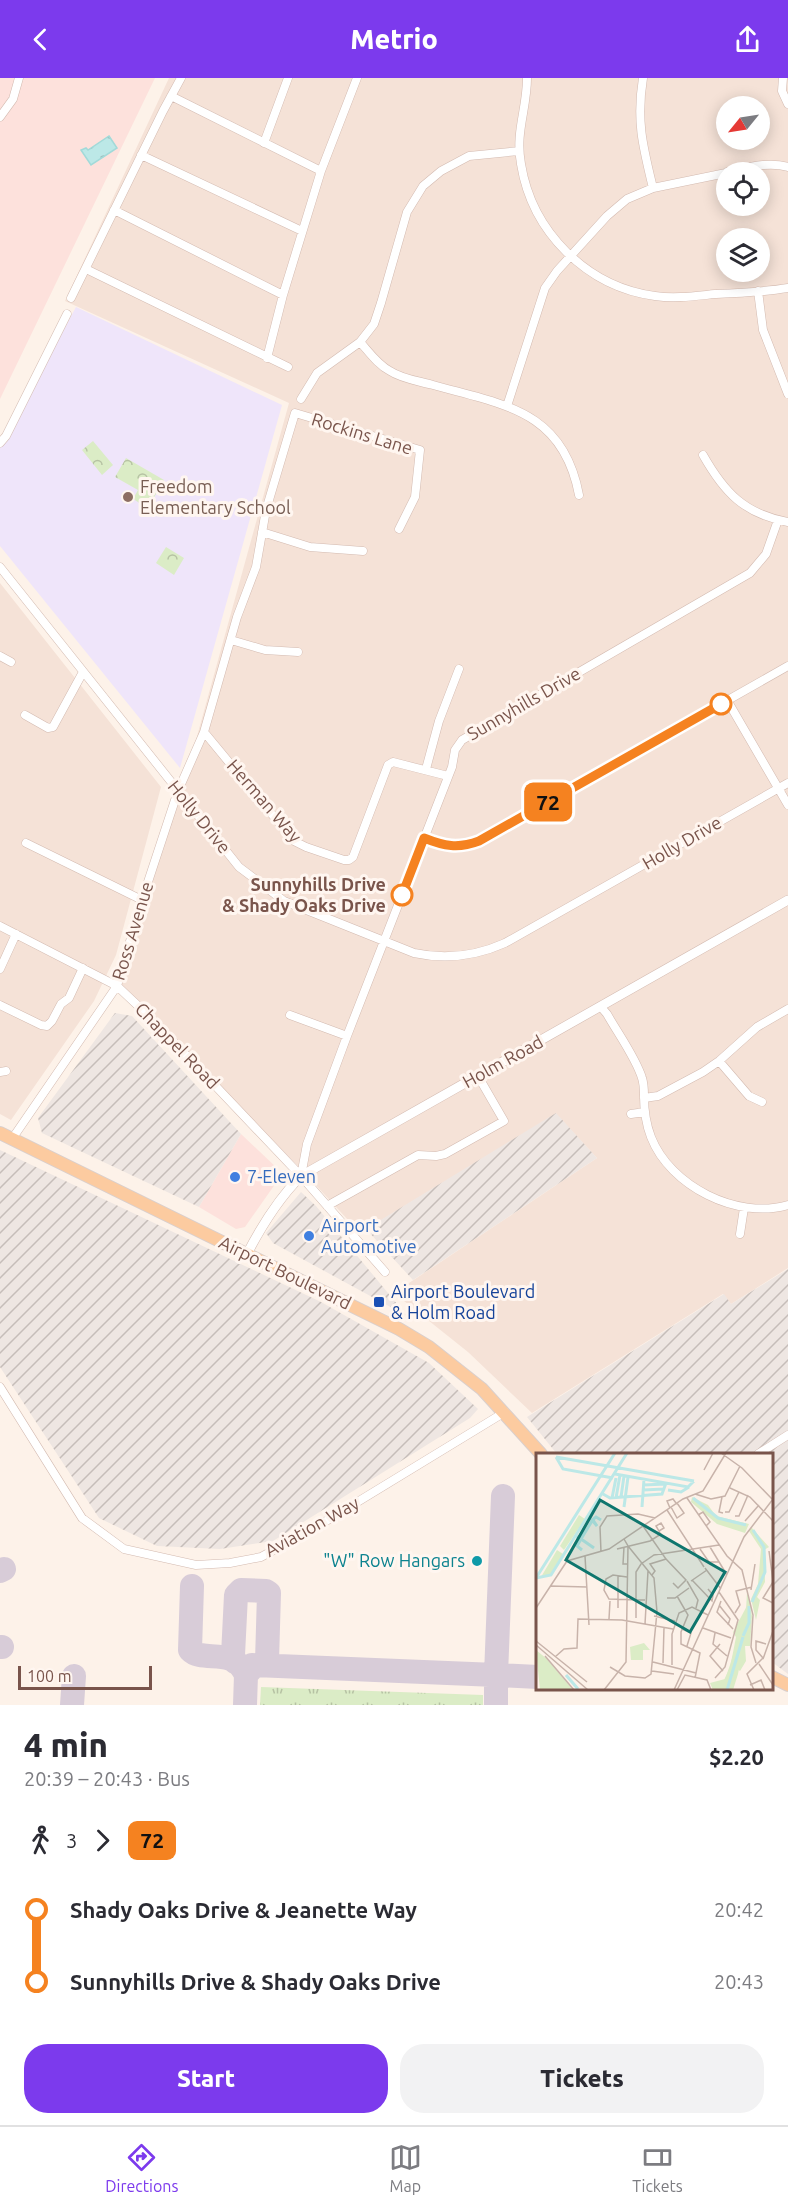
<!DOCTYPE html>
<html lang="en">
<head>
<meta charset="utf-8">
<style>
	body { margin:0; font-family:Ubuntu,sans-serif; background:#f2f2f3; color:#2b2b33; height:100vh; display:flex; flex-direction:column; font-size:22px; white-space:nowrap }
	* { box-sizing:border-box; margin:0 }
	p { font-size:20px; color:#7c7c81 }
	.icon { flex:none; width:33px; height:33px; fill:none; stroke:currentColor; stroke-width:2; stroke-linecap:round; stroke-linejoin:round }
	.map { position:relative; height:1627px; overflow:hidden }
	.panel { display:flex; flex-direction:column; background:#fff; flex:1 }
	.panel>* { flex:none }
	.badge { padding:0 12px; border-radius:9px; font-size:21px; line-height:39px }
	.needle { width:39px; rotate:240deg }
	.buttons { position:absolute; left:716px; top:18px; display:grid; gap:12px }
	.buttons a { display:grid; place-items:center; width:54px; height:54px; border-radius:50%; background:#fff; box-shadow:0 3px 15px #0003; font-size:30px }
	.scale { position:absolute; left:18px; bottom:15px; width:134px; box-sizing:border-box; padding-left:6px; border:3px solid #79544b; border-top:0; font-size:16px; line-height:21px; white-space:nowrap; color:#79544b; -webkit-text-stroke:4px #fff6f0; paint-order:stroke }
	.map>.badge { position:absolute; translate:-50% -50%; box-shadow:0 0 0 3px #fff }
	.legs { display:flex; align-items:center; gap:9px; height:66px; padding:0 24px; font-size:20px }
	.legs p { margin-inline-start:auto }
	.head { display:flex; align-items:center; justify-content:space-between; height:102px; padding:0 24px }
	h1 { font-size:33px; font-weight:800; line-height:45px }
	.primary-button { display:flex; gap:12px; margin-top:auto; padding:12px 24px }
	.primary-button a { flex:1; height:69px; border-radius:24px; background:#7c3aed; color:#fff; font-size:24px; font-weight:800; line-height:69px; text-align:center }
	.primary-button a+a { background:#f2f2f3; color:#2b2b33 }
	ul { padding:0 24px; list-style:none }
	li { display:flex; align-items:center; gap:21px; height:72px; font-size:22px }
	li i { display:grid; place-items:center; width:9px; height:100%; margin:0 8px; background:currentColor }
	li i::after { content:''; width:15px; height:15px; margin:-8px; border:4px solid; border-radius:50%; background:#fff }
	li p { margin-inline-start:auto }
	li:first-child i { background:linear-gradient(#0000 50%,currentColor 0) }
	li:last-child i { background:linear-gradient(currentColor 50%,#0000 0) }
	header { display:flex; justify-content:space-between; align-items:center; height:78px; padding:0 24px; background:#7c3aed; color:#fff; font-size:27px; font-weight:800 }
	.dock { display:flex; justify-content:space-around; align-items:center; height:84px; border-top:2px solid #e1e1e2; background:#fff; font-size:16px; color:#7c7c81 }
	.dock a { display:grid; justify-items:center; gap:3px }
	.dock .current { color:#7c3aed }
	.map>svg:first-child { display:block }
	.residential { fill:#f5e2d7; fill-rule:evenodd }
	.commercial { fill:#fde1dc }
	.industrial { fill:url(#industrial-furrows) }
	.education { fill:#efe5fa }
	.grass { fill:url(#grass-tufts) }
	.park { fill:url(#park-crowns) }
	.water { fill:url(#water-ripples); stroke:#a2dad9; stroke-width:1.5 }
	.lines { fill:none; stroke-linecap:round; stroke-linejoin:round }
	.taxiway { stroke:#d8ccd8; stroke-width:24 }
	.minor-casing { stroke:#d3bab0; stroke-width:9 }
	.tertiary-casing { stroke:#d3bab0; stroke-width:10 }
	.primary-casing { stroke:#d9cfcd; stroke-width:14 }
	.minor { stroke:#fff; stroke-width:8 }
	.tertiary { stroke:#fff; stroke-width:9 }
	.primary { stroke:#fccba0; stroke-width:12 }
	.line-1-casing { stroke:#fff; stroke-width:14 }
	.line-1 { stroke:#f58220; stroke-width:9 }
	.education-dot { fill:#8d6e63; stroke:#fff6f0; stroke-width:2 }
	.stop-1-dot { fill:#fff; stroke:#f58220; stroke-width:3 }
	.shop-dot { fill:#3f7fe0; stroke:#fff6f0; stroke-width:2 }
	.transit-dot { fill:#1a4fb4; stroke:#fff6f0; stroke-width:2 }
	.culture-dot { fill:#0f9aa8; stroke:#fff6f0; stroke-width:2 }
	.labels { text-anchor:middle; stroke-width:6; stroke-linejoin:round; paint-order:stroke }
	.street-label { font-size:18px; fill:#79544b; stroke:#fff6f0 }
	.education-label { font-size:18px; fill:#785e54; stroke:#fff6f0; text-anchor:start }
	.stop-label { font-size:18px; font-weight:bold; fill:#79544b; stroke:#fff6f0; text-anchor:end }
	.shop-label { font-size:18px; fill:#366cbe; stroke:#fff6f0; text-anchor:start }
	.transit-label { font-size:18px; fill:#164399; stroke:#fff6f0; text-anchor:start }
	.culture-label { font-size:18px; fill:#0d838f; stroke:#fff6f0; text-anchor:end }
	.inset-river { fill:none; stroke:#bce8e7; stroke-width:3 }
	.inset-road { fill:none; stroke:#c8b3aa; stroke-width:1.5 }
	.view { fill:#0f766e; fill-opacity:0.15; stroke:#0f766e; stroke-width:3 }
	.inset-edge { fill:none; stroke:#79544b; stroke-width:3 }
</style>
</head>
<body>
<header><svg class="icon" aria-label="back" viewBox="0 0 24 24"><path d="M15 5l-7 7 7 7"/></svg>Metrio<svg class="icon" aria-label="share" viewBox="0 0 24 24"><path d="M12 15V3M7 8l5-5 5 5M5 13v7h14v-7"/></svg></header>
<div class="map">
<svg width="788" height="1627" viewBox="0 0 788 1627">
	<defs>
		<pattern id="industrial-furrows" width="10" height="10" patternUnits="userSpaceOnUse" patternTransform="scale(1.5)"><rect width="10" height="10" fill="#eee6e2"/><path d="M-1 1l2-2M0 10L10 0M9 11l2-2" fill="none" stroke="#c6bdb9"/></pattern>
		<pattern id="grass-tufts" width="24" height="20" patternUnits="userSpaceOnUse" patternTransform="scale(1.5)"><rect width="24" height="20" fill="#dbecc6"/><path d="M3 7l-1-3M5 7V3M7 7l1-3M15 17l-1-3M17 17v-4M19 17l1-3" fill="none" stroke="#b6c2a3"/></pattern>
		<pattern id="park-crowns" width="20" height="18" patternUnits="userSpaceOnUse" patternTransform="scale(1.5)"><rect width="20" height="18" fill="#dbecc6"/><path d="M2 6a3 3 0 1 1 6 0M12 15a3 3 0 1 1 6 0" fill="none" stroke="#b6c2a3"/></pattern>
		<pattern id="water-ripples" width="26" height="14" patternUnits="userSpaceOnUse" patternTransform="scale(1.5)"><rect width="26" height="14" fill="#bce8e7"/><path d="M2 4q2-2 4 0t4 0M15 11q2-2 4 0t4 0" fill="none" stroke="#9ebfbd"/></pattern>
	</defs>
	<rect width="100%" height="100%" fill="#fdf2e9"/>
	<path class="residential" d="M169 0H788V1190L731 1226 723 1216 532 1335 468 1274 394 1215 597 1080 556 1036 360 1155 301 1091 118 906 144 819 180 720 289 325 65 223ZM726 28H759V62H726ZM726 94H759V128H726ZM726 160H759V194H726Z
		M0 505 161 709 116 877 94 923 11 1042 0 1036Z"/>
	<path class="commercial" d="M0 0H155L0 321Z
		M241 1056 278 1091V1102L245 1149 236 1151 199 1129Z"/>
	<path class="industrial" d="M115 935 132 938 241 1056 199 1129 42 1055 38 1040Z
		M556 1035 597 1080 413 1202 366 1151Z
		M0 1072 321 1224 429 1285 478 1331 470 1340 273 1463 220 1471 157 1468 99 1440 0 1289Z
		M301 1114 316 1128 407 1238 273 1165 266 1155Z
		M788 1191V1596L772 1584V1376H557L527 1339 724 1216 731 1226Z"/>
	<path class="education" d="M76 229 282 327 180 690 0 468V370Z"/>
	<path class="grass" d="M261 1609 483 1617V1627H260Z"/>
	<path class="park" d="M93 363 113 387 102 397 82 372Z
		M126 380 164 402 148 430 133 421 138 412 115 399Z
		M166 469 184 480 174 497 156 485Z"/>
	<path class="water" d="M109 58 117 70 91 87 81 72 86 70 88 72Z"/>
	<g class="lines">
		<path class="taxiway" d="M503 1418 496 1597 538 1599
			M0 1493 4 1491
			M192 1508 190 1572C203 1586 233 1567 246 1597L253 1589 267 1583 269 1515 266 1513 241 1512 236 1517 233 1577 235 1584
			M0 1569H2
			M252 1587 496 1597V1627
			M72 1627 74 1598
			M245 1627 246 1597"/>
		<g class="minor-casing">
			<path id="minor" d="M527 0C527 31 515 54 521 86 532 154 587 209 655 218 675 221 695 218 715 216 739 215 764 214 788 210
				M643 0C636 43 643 69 653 110
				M783 0 782 13 788 26
				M171 18 321 93
				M0 39 13 21 19 0
				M264 65 288 0
				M141 77 302 153
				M727 94C747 90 768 83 788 89
				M114 132 283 217
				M86 191 288 289
				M758 213 763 252 788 316
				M71 220 163 33 181 0
				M360 264C369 274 378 287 390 293 402 301 419 303 433 307 504 327 563 332 579 417
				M267 280 283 217 321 93 357 0
				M301 321 317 295 360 264 374 246 381 225 407 134 423 108 441 93 469 78 519 73
				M507 328 545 210 557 193 607 138 627 121 653 110 726 95
				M0 365 6 358 67 236
				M703 377C724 414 744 436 788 444
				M262 454 310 469 363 473
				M0 489 239 789 284 823 414 875C446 882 476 878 505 865L788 705
				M231 562 265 572 298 574
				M0 578 11 584
				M727 622 788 727
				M25 637 48 650 53 649 83 594
				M204 654 237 539 256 489 266 432 295 335 420 372 415 419 399 451
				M426 691 439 643 459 591
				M424 760C444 768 458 771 479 763L788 588
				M26 765 142 822
				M0 848 117 908 151 940 301 1098 385 1194
				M0 891 16 856
				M0 927 41 947 47 948 52 943 61 926 69 920 83 890
				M601 929 607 936C617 954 636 980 642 1000 644 1006 644 1012 644 1018 644 1032 646 1046 651 1059 670 1108 737 1142 788 1127
				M290 937 347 958
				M719 983 749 1018 762 1024
				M0 994 6 993
				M644 1020 658 1018 703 994 719 983 757 949 788 931
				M631 1036 645 1034
				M12 1061 117 908 142 822 178 713 204 654 294 763 306 769 344 782H349L353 779 388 687 393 684 448 698
				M301 1098 307 1066 347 958 452 689 455 672 462 662 750 495 766 476 778 442
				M327 1128 418 1077 436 1078 445 1076 504 1043 478 998
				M740 1156 744 1130
				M0 1309 82 1440 124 1471 196 1487 230 1485 261 1479 318 1448 505 1334
				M758 1376 788 1357"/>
		</g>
		<g class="tertiary-casing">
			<path id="tertiary" d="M247 1176C262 1147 278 1121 301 1098L788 822"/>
		</g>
		<g class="primary-casing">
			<path id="primary" d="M0 1055 399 1251 429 1269 482 1311 541 1376
				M772 1599 788 1607"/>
		</g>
		<use href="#minor" class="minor"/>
		<use href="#tertiary" class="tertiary"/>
		<use href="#primary" class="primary"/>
	</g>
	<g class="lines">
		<g class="line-1-casing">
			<path id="line-1" d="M402 817 424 760C444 768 458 771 479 763L721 626"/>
		</g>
		<use href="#line-1" class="line-1"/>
	</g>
	<circle class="education-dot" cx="128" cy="419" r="6"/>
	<g class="stop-1-dot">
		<circle cx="721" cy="626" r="10"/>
		<circle cx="402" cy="817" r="10"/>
	</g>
	<g class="shop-dot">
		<circle cx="235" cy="1099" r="6"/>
		<circle cx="309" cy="1158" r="6"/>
	</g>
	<rect class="transit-dot" x="373" y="1218" width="12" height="12" rx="3"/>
	<circle class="culture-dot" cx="477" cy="1483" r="6"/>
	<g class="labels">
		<g class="street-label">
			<text transform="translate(362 356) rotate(17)" y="6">Rockins Lane</text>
			<text transform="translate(524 626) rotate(-30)" y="6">Sunnyhills Drive</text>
			<text transform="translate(264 723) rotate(49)" y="6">Herman Way</text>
			<text transform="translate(199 739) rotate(51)" y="6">Holly Drive</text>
			<text transform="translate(682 765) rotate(-30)" y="6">Holly Drive</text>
			<text transform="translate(133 853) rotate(-73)" y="6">Ross Avenue</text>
			<text transform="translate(177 968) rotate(46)" y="6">Chappel Road</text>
			<text transform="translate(503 984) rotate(-29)" y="6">Holm Road</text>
			<text transform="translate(285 1195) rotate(26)" y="6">Airport Boulevard</text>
			<text transform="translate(312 1449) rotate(-29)" y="6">Aviation Way</text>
		</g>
		<g class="education-label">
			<text x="140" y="415">Freedom<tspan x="140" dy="21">Elementary School</tspan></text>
		</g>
		<g class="stop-label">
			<text x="386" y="813">Sunnyhills Drive<tspan x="386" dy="21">&amp; Shady Oaks Drive</tspan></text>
		</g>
		<g class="shop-label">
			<text x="247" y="1105">7-Eleven</text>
			<text x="321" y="1154">Airport<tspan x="321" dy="21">Automotive</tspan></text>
		</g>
		<g class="transit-label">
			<text x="391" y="1220">Airport Boulevard<tspan x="391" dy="21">&amp; Holm Road</tspan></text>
		</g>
		<g class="culture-label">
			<text x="465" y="1489">"W" Row Hangars</text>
		</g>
	</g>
	<g transform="translate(536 1375)">
		<rect width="237" height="237" fill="#fdf2e9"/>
		<path d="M156 44 172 52 180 63 213 71 209 80 181 71 155 49ZM43 62 49 66 28 97 24 93ZM215 74 233 94 228 97 229 129 221 144 224 147 220 167 215 146 222 131 225 96 213 78ZM21 97 27 101 14 122 5 124ZM211 139 215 153 202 221 197 237H177L174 230 189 226 194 212 210 158ZM0 197 11 206 37 237H4Z" fill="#dbecc6"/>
		<path d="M213 149 216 163 214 193H209L210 208 204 218 197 212 189 237H179L176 230 187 229 194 215 200 184 197 179Z" fill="#dbecc6"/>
		<path d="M108 190 114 197H107V207H95L94 194Z" fill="#dbecc6"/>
		<path class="inset-river" d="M20 4 27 16 77 25M20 4 158 28M79 21 152 34 158 28M107 32 130 31M107 37 128 36M132 37 145 39 153 34M67 41 74 45 126 41 130 30M85 44 88 23M76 45 80 25M80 45 84 22M157 45 182 65 210 72M88 54 92 24M106 54 108 26M57 67 61 73 56 67 60 64 65 67M40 83 45 86 56 68M46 97 41 93 45 86 58 95M0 125 15 122 91 0M0 125 79 0M216 149 229 119 228 94 217 77M207 183 213 170V153M30 222 42 236M191 237 207 184"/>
		<path class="inset-road" d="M185 0 206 15 237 47M168 17 177 0M194 35 214 44 237 68M159 41 175 46 189 43 204 13M186 44 183 59 187 60M151 45 191 103 206 117 217 162 215 194 220 210M135 54 141 65 148 60 141 50M134 55 131 48 137 46 140 50M131 57 168 114M189 59H193L203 39M162 62 167 59 174 69 170 73M199 63H203L212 42M209 68 223 52M107 73 130 106 114 111 119 118 116 122M92 93 118 125 121 159M88 94 87 111H91M174 94 191 122M81 96 114 88 125 81 124 80 123 78 120 73 125 70 128 75 123 78M164 96 173 109H183M233 98 237 128M65 99 64 74 71 63 102 61 119 65M49 103 53 172M130 106 150 127 142 135 137 130M169 115 185 136M91 124 77 122 70 126 68 137 73 146 109 147M156 127 176 148 177 142 172 136M151 128 162 147 160 155M155 128 171 117M237 129 227 145 237 150M14 133 51 134M215 137 219 111M141 143 152 162 145 179V191L164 200 159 225M131 145H139L153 135M185 148 181 159 197 176M183 152 194 166 192 172M0 155 31 108 73 96 147 46 167 38 190 0M82 155V123M199 160 204 152 200 138 216 134M118 163 139 168M100 165V119L105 111 118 102 183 92M73 166 74 148M109 171 112 118M167 175 195 185M146 176 155 180 151 193M179 180 177 191 191 203M0 188 51 229M184 191 174 203 187 218M0 192 52 237M9 203 38 237M19 204 28 196 41 195 42 166 86 167 137 176M227 205 220 197V188L230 191M227 206 237 178M117 209 160 220M127 210 128 174M223 211 237 232M136 212V181L143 160 156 154 172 162M74 214 89 223 109 225 115 221 121 159M116 218 138 221M179 225 189 214 202 167 183 139M214 232 225 227 229 237M68 237 90 209 92 93 88 86M138 237 208 84 237 46M141 237 149 222 171 227 175 237M218 237 211 221 227 205"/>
		<path class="view" d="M64 47 189 119 154 179 30 107Z"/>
		<rect width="237" height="237" class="inset-edge"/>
	</g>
</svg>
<div class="buttons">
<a><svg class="needle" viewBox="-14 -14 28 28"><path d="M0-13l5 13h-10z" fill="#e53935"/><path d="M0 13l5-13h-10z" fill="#7c7c81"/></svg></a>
<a><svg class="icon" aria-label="locate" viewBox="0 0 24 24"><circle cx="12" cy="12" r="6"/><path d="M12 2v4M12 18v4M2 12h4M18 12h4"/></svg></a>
<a><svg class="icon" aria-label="layers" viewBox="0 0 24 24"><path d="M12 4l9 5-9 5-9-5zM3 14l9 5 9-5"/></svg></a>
</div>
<div class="scale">100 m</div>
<b class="badge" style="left:548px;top:724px;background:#f58220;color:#111">72</b>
</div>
<section class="panel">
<div class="head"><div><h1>4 min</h1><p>20:39 – 20:43 · Bus</p></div><b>$2.20</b></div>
<div class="legs"><svg class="icon" aria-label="walk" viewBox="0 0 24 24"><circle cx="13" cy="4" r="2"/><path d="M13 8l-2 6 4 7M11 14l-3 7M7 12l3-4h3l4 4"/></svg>3<svg class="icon" aria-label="forward" viewBox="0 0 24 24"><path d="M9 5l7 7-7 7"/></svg><b class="badge" style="background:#f58220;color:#111">72</b></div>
<ul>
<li><i style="color:#f58220"></i><b>Shady Oaks Drive &amp; Jeanette Way</b><p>20:42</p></li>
<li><i style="color:#f58220"></i><b>Sunnyhills Drive &amp; Shady Oaks Drive</b><p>20:43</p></li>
</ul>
<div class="primary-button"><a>Start</a><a>Tickets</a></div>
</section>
<nav class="dock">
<a class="current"><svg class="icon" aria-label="directions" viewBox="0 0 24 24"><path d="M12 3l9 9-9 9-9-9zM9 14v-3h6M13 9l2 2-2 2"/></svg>Directions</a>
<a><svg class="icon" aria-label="map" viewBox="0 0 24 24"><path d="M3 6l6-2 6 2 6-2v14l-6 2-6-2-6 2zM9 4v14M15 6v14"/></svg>Map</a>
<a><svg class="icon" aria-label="tickets" viewBox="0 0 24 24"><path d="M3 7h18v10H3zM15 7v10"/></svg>Tickets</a>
</nav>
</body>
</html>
